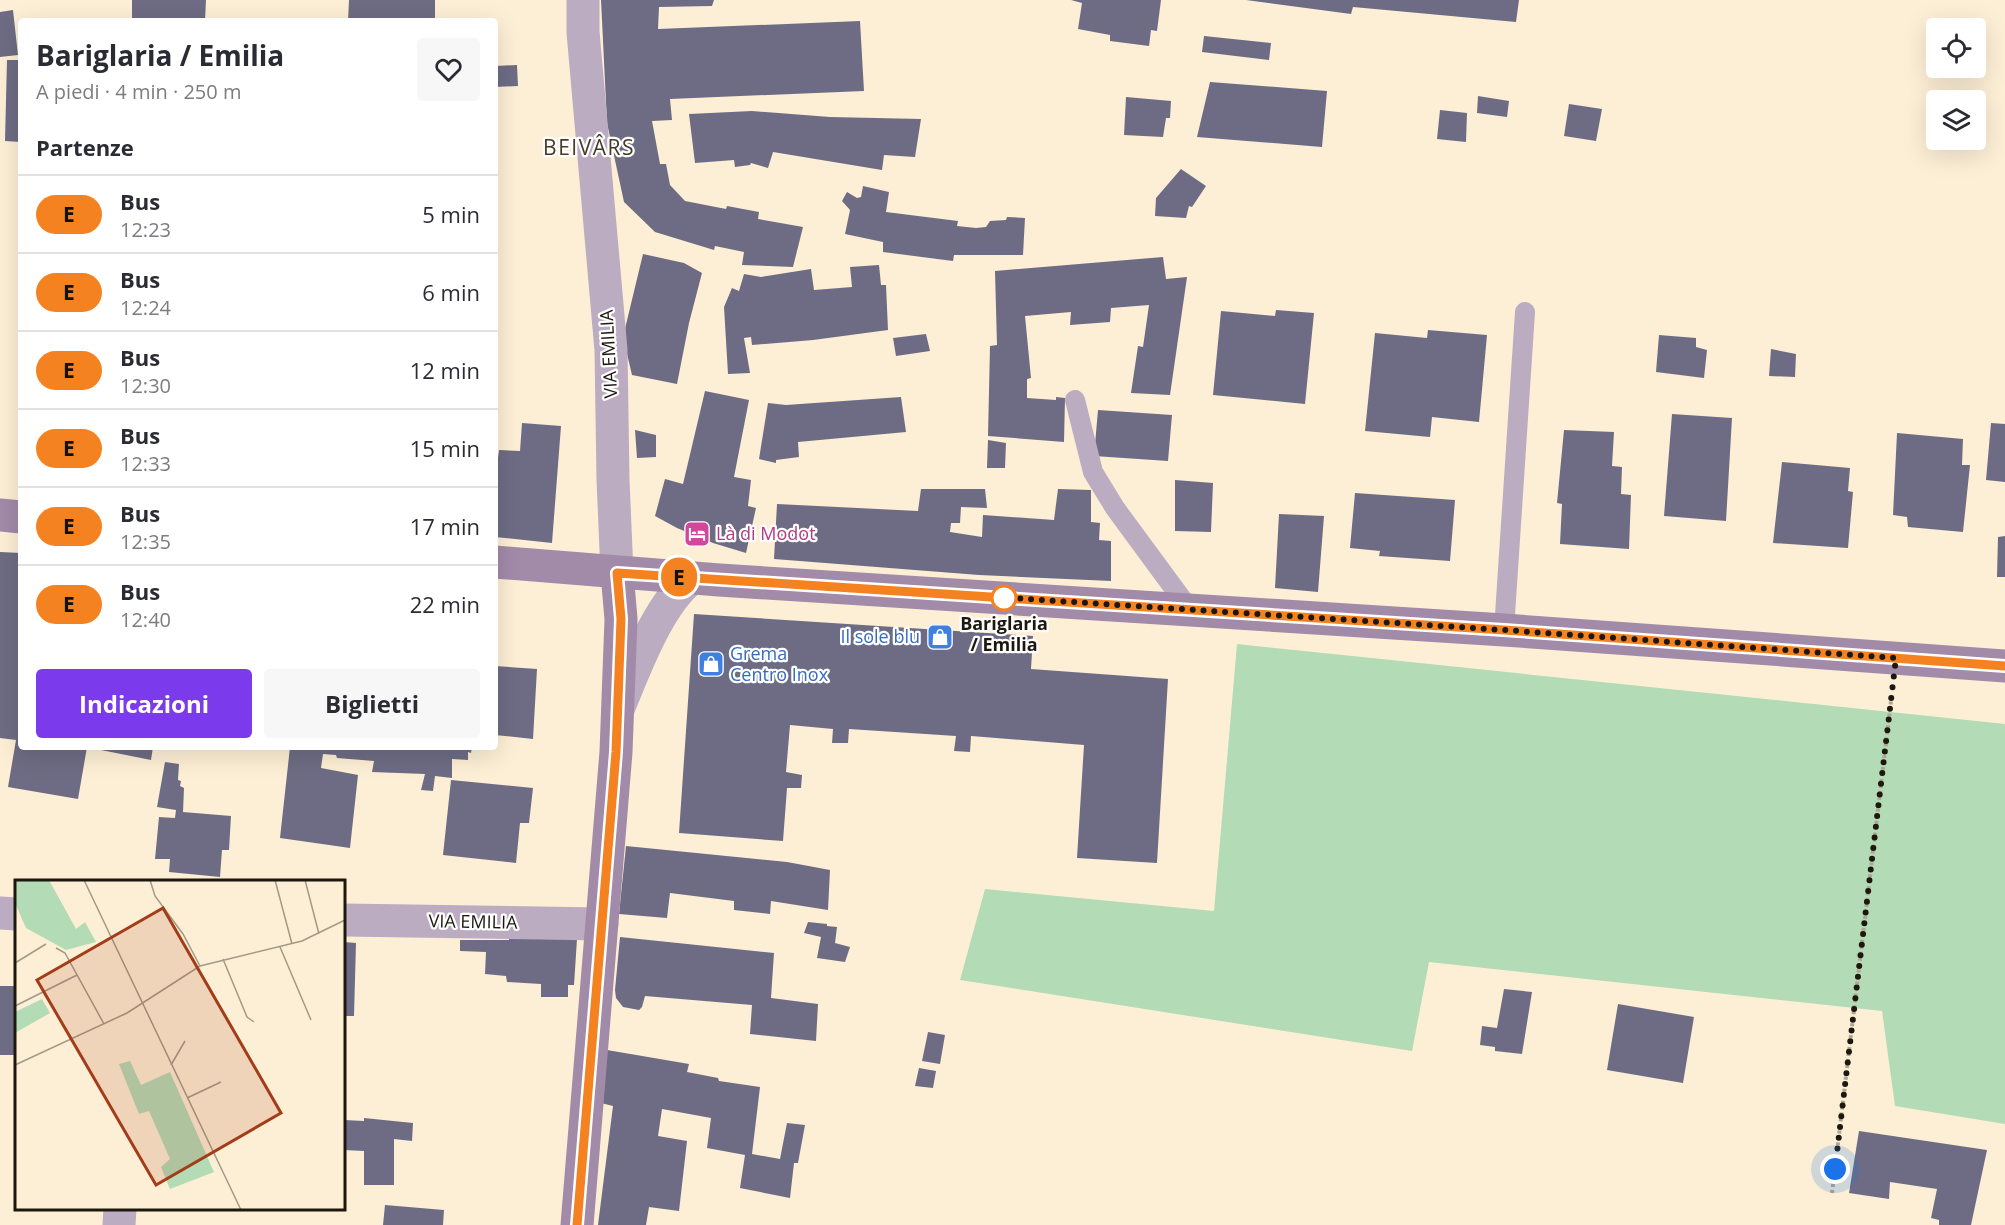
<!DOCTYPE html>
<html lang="it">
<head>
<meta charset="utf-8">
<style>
	body { margin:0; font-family:"Open Sans",sans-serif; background:#f7f7f7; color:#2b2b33; height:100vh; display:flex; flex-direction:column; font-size:22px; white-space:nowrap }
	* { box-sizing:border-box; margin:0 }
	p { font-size:20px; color:#7c7c81 }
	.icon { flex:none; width:33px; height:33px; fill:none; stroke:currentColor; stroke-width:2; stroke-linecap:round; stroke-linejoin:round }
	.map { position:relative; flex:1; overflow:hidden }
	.drawer { position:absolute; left:18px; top:18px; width:480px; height:732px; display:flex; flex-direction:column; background:#fff; border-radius:6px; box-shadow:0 6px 24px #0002 }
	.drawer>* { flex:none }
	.badge { padding:0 12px; border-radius:20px; font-size:21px; line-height:39px }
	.fabs { position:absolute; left:1926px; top:18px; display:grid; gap:12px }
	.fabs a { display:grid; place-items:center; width:60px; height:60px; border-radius:6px; background:#fff; box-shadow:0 6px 24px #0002; font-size:30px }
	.you { position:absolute; width:30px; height:30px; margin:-15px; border:4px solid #fff; border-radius:50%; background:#1a73e8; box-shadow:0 0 0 9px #1a73e833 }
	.map>.badge { position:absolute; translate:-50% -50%; box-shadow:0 0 0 3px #fff }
	h2 { padding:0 18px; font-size:22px; line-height:54px }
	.round { display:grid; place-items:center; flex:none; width:63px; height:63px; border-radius:6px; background:#f7f7f7 }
	.headline { display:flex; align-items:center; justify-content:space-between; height:102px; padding:0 18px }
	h1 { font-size:28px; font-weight:700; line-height:45px }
	.button { display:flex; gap:12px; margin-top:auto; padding:12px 18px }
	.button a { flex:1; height:69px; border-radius:6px; background:#7c3aed; color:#fff; font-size:24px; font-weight:700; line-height:69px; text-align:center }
	.button a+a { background:#f7f7f7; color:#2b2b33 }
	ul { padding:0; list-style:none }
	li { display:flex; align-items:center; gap:18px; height:78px; padding:0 18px; border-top:2px solid #e1e1e2 }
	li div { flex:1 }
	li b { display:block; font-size:22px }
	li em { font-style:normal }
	li .badge { min-width:66px; font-weight:700; text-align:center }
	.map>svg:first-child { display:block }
	.green { fill:#b2dbb6 }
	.building { fill:#6d6c84 }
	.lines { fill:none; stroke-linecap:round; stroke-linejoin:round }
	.path { stroke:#b1a692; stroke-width:4; stroke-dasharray:3 3; stroke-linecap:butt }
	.lane { stroke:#bcacc1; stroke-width:20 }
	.street { stroke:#bcacc1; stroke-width:33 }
	.secondary { stroke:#a28aa9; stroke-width:33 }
	.line-casing { stroke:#fff; stroke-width:14 }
	.line { stroke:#f58220; stroke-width:9 }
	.walk { stroke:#1d180f; stroke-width:6; stroke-dasharray:0 10.8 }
	.stop-dot { fill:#fff; stroke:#f58220; stroke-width:3 }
	.labels { text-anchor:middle; stroke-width:4.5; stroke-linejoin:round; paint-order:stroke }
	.street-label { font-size:18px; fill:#1d180f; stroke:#fefefe }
	.hotel-label { font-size:18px; fill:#b23c85; stroke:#fefefe; text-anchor:start }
	.stop-label { font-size:18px; font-weight:bold; fill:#1d180f; stroke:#fefefe }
	.shop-label { font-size:18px; fill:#366cbe; stroke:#fefefe; text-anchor:end }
	.quarter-label { font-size:21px; letter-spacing:1.5px; fill:#463b26; stroke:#fefefe }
	.inset-road { fill:none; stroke:#a39986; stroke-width:1.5 }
	.view { fill:#a33c19; fill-opacity:0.15; stroke:#a33c19; stroke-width:3 }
	.inset-edge { fill:none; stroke:#1d180f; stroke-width:3 }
</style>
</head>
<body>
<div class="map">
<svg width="2005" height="1225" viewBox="0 0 2005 1225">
	<rect width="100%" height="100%" fill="#fdefd5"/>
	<path class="green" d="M1237 644 2005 724V1124L1895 1106 1882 1011 1429 962 1412 1051 960 980 985 889 1214 911Z"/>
	<path class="building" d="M132 0H206L205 21H132Z
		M349 0H435V21H348Z
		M601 0H714L712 6 659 7 658 29 860 21 864 91 670 99 672 120 652 121 660 164H666L670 185 685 201 726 209 727 206 759 212 758 219 803 227 793 267 742 265 744 252 715 246 714 250 655 232 624 202 607 123Z
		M1071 0H1161L1157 31 1151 30 1149 46 1110 41V35L1078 29 1082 3Z
		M1246 0H1519L1516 22 1353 7 1351 14Z
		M13 10 18 55 0 57V12Z
		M1204 36 1271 43 1269 60 1202 52Z
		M7 60H21V142L5 141Z
		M517 65 518 86 495 87V66Z
		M1210 82 1327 91 1322 147 1197 137Z
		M1478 96 1509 101 1507 117 1477 113Z
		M1126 97 1171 101 1170 118H1166L1163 137 1124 135Z
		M1569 104 1602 109 1596 141 1564 136Z
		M1440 110 1467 113 1466 142 1437 139Z
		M752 111 830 117 921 119 915 157 884 155 882 170 773 152 768 168 751 163 750 165 735 167 734 160 695 163 689 114Z
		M1181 169 1206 186 1192 207 1189 206 1186 218 1155 216 1156 198Z
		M863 186 889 192 886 212 958 221 957 226 976 228 986 227 990 221 1006 220 1007 217 1025 218 1023 255H954L953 261 883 252V242L845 234 850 210 842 201 847 192 857 198 861 197Z
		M643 254 684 263 702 273 689 323 677 384 632 375 623 337Z
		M1163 257 1166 279 1187 277 1170 395 1131 393 1138 346 1143 347 1149 305 1111 308 1110 322 1070 325 1071 312 1025 316 1031 378 1027 379V398L1056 400V397L1065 398 1064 442 988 436 990 346 997 345 995 271Z
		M879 265 881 285H886L888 330 813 340 752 345 751 337 744 338 750 373 728 374 724 307 732 288 739 291 744 274 761 277 811 269 814 290 852 287 850 267Z
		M1276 310 1314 313 1305 404 1213 395 1221 311 1275 316Z
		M1428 330 1487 335 1479 422 1432 417 1430 437 1365 431 1375 333 1427 338Z
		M926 334 930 351 896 356 893 338Z
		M1659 335 1696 338V347L1707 350 1704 378 1656 372Z
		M1771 349 1796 354 1795 377 1769 376Z
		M705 391 749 400 734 477 751 480 748 506 756 508 746 553 713 543 677 528 655 516 665 479 683 484Z
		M901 397 906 432 798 442 799 457 776 460V463L759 459 768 403 786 405Z
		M1098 410 1172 415 1168 461 1094 456Z
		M1672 414 1732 418 1726 521 1664 516Z
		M522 423 561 426 552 543 495 537V466H497L499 450 520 451Z
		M1991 423 2005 424V482L1986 480Z
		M635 430 656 435V457L637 458Z
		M1564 430 1614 432 1612 466 1622 467 1621 494 1631 495 1629 549 1560 544 1562 504 1557 503Z
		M1897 433 1963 439 1962 465H1970L1963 532 1908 527 1907 517 1893 515Z
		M988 440 1006 443 1005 468H987Z
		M1782 462 1850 468 1848 491 1853 492 1848 548 1773 543Z
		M1175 480 1213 483 1211 532 1175 531Z
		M921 489H985L987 508 961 507 960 523H951L950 532 982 537 983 515 1054 520 1058 489 1091 490V522L1100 523 1099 540 1111 541V581L979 575 774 559 777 504 918 511Z
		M1355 493 1455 500 1450 561 1379 556 1380 551 1350 548Z
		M1279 514 1324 516 1318 592 1275 588Z
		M2005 536V577H1997L1998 537Z
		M0 552 21 553V747H87L78 799 8 787 16 740 0 738Z
		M694 614 1033 636 1031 669 1168 679 1157 863 1077 858 1084 745 971 736 970 752 954 751 956 736 849 729 848 743H832L833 729 790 725 786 772 802 775 801 788H787L783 841 679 833Z
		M495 666 537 669 533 739 495 735Z
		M102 747H153L151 760 101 750Z
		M290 747H472L471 753 468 752V760L452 759V778L435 776 433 791 421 790 425 774 372 772 374 761 337 758 336 755 323 754 321 768 358 775 350 848 280 838Z
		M165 762 179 764 178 780 181 781 180 786 184 788 183 812 231 816 229 850H222L220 877 169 872 170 859H155L159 817 175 818 176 810 157 807Z
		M451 780 533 788 529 823H520L516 863 443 855Z
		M626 846 787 862 830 870 828 910 771 901 770 914 734 910V901L670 893 667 918 619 914Z
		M808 922 827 924V926L837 927 835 943 850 947 845 962 817 958 821 937 804 933Z
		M509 936 577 939 574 985H568V997H541V984L507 982 506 976 485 974 486 952 460 951V940H509Z
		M620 937 774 953 771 998 818 1004 816 1041 750 1034 752 1005 645 996 642 1007 639 1010 623 1007 616 998 615 990Z
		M344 942 356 943 354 1016H344Z
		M0 986H16V1055H0Z
		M1504 989 1532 992 1522 1054 1495 1051V1047L1480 1045 1482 1026 1497 1028Z
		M1618 1004 1694 1017 1683 1083 1607 1070Z
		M928 1032 945 1035 940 1064 922 1061Z
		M607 1050 689 1064 687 1072 718 1078 719 1081 760 1087 752 1154 780 1159 787 1123 805 1125 798 1163H794L790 1198 740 1188 745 1155 707 1148 711 1118 662 1109 658 1136 687 1141 679 1211 649 1207 646 1225H598L613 1106 601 1103Z
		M919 1068 936 1071 933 1088 915 1086Z
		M364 1118 413 1123 412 1141 394 1139V1185H364V1151L344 1150V1120L364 1121Z
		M1859 1131 1987 1150 1971 1225H1939V1220L1931 1218 1937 1189 1890 1182 1889 1199 1849 1193Z
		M385 1205 444 1210 443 1225H383Z"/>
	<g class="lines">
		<path class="path" d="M1832 1193 1892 693"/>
		<path class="lane" d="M1075 400 1093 472 1115 508 1190 610
			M1504 630 1525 312"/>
		<path class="street" d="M583 0V32L611 350 613 480 617 573
			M618 709C635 669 658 604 692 578
			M0 913 16 914
			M344 920 602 924
			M119 1225 120 1208"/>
		<path class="secondary" d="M0 515 21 517
			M495 562 719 580 1504 630 2005 666
			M577 1225 616 752 621 619 617 573"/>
	</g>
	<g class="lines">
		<g class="line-casing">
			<path id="line" d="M577 1225 616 752 621 619 617 573 1504 630 2005 666"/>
		</g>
		<use href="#line" class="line"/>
		<path class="walk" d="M1004 598 996 597 1504 630 1896 658 1835 1169"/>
	</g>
	<defs>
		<g id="hotel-square" transform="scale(1.35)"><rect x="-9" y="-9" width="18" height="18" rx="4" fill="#d1479c" stroke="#fefefe"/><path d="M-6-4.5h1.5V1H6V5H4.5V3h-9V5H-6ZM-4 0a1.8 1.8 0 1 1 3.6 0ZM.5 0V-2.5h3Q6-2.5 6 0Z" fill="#fff"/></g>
		<g id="shop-square" transform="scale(1.35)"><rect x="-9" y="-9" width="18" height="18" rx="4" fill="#3f7fe0" stroke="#fefefe"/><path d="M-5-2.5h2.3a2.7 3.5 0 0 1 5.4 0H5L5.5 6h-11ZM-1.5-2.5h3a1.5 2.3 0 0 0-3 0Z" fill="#fff"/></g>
	</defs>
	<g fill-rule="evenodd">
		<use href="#hotel-square" x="697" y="534"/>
		<use href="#shop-square" x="940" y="637"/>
		<use href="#shop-square" x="711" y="664"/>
	</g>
	<circle class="stop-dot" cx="1004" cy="598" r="12"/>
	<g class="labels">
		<g class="street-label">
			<text transform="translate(609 354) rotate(-93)" y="6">VIA EMILIA</text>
			<text transform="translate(473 922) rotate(1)" y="6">VIA EMILIA</text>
		</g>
		<g class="hotel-label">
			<text x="716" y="540">Là di Modot</text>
		</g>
		<g class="stop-label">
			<text x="1004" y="630">Bariglaria<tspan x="1004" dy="21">/ Emilia</tspan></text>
		</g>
		<g class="shop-label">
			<text x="920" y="643">Il sole blu</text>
			<text x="730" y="660" text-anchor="start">Grema<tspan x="730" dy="21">Centro Inox</tspan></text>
		</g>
		<g class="quarter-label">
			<text x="589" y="155">BEIVÂRS</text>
		</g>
	</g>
	<g transform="translate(15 880)">
		<rect width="330" height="330" fill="#fdefd5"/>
		<path d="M0 0H34L61 49 70 42 81 62 51 70 11 48 0 23ZM27 119 35 133 0 153V132ZM115 181 126 205 155 192 199 292 155 309 146 287 155 279 134 231 124 234 104 184Z" fill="#b2dbb6"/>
		<path class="inset-road" d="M69 0 226 330M135 0 140 16 168 54 185 86M260 0 277 64M290 0 304 54M265 67 296 140M41 68 50 73 89 144M208 79 232 137 239 142M0 83 31 64M0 126 62 95M0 185 112 133 185 86 287 61 330 40M156 185 170 161M172 218 206 202"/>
		<path class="view" d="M148 28 266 233 141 305 22 100Z"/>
		<rect width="330" height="330" class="inset-edge"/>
	</g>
</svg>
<div class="fabs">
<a><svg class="icon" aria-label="locate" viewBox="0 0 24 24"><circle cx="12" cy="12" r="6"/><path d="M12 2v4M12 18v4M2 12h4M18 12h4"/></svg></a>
<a><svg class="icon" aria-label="layers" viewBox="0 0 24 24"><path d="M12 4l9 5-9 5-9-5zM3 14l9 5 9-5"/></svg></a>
</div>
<div class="you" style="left:1835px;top:1169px"></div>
<b class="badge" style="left:679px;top:577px;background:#f58220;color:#111">E</b>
<section class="drawer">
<div class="headline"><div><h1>Bariglaria / Emilia</h1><p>A piedi · 4 min · 250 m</p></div><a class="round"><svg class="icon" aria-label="heart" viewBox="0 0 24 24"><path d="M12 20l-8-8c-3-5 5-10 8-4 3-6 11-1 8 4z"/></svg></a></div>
<h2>Partenze</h2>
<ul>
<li><span class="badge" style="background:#f58220;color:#111">E</span><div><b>Bus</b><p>12:23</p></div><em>5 min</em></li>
<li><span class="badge" style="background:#f58220;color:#111">E</span><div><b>Bus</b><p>12:24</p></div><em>6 min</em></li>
<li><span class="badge" style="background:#f58220;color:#111">E</span><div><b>Bus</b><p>12:30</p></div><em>12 min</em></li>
<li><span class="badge" style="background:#f58220;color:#111">E</span><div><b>Bus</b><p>12:33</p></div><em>15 min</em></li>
<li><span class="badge" style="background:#f58220;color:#111">E</span><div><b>Bus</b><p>12:35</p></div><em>17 min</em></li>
<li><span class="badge" style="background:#f58220;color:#111">E</span><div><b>Bus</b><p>12:40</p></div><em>22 min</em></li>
</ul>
<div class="button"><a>Indicazioni</a><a>Biglietti</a></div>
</section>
</div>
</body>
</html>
